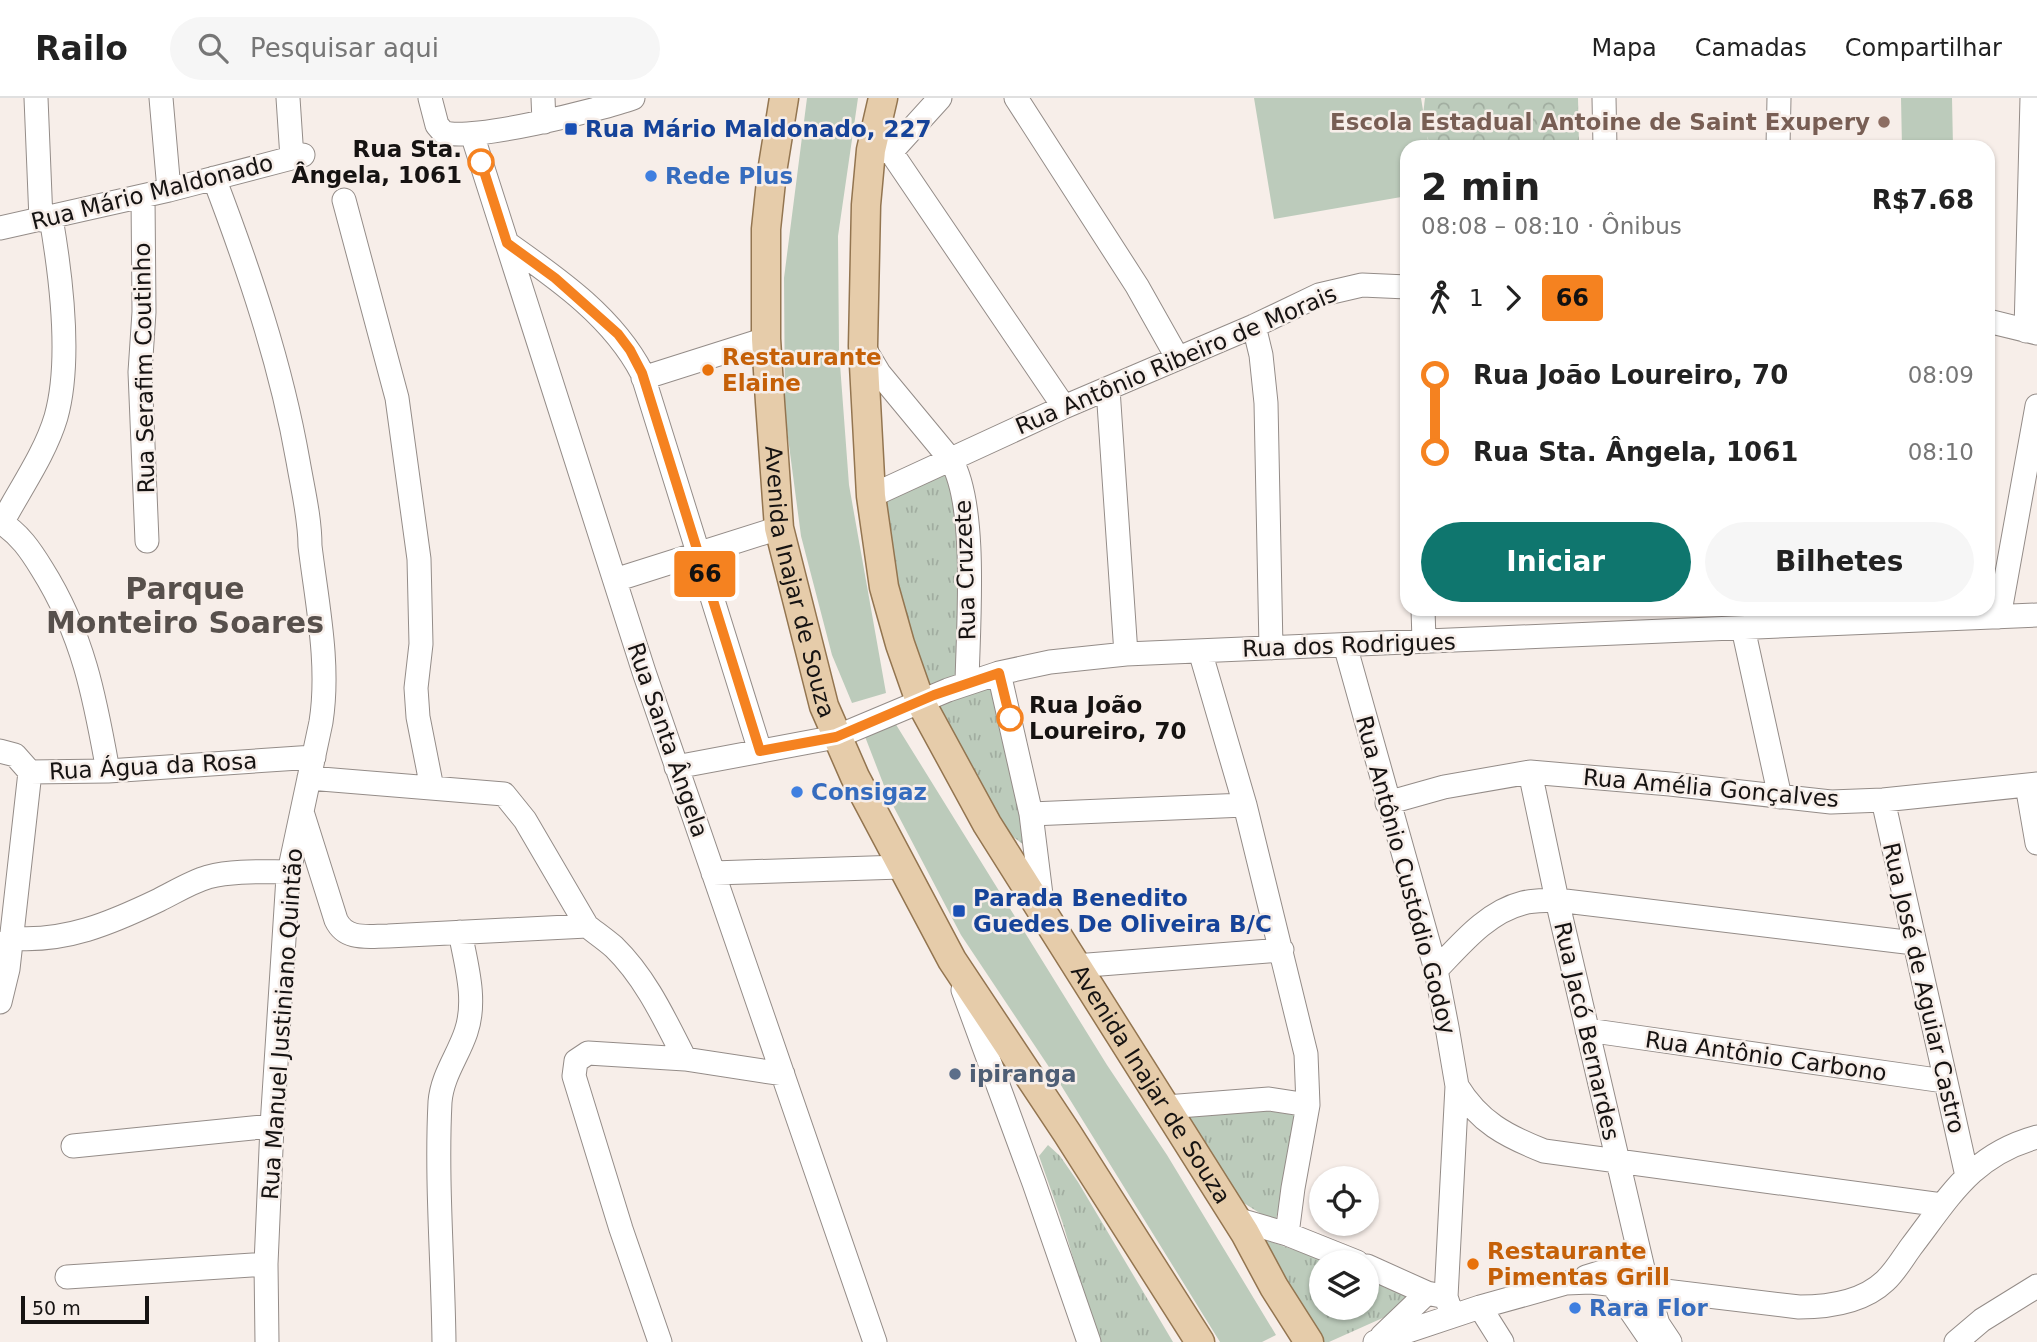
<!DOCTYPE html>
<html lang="pt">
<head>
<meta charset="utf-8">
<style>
	body { margin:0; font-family:"DejaVu Sans",sans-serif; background:#f6f6f6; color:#222; height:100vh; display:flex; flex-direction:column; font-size:26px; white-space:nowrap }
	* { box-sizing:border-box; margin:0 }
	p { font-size:23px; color:#767676 }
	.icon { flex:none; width:38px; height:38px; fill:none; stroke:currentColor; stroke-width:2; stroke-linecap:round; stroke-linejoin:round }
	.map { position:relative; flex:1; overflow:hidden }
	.details { position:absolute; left:1400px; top:42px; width:595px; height:476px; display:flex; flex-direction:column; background:#fff; border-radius:21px; box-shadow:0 2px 5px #0004 }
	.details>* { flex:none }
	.badge { padding:0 14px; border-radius:5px; font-size:24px; line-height:46px }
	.fabs { position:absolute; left:1309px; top:1068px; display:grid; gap:14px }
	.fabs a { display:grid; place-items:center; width:70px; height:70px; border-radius:50%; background:#fff; box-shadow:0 2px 5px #0004; font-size:35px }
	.scale { position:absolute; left:21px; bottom:18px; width:128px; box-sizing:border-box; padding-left:7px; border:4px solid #161312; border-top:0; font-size:19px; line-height:24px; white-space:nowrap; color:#161312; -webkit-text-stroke:5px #f7eee9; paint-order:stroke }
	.map>.badge { position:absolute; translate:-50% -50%; box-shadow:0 0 0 4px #fff }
	.legs { display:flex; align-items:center; gap:10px; height:77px; padding:0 21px; font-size:23px }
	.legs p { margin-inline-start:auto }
	.headline { display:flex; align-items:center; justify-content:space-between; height:119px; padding:0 21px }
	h1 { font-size:38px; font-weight:800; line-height:52px }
	.action { display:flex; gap:14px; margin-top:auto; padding:14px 21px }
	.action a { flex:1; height:80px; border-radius:42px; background:#0f766e; color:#fff; font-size:28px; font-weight:800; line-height:80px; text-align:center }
	.action a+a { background:#f6f6f6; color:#222 }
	ul { padding:0 21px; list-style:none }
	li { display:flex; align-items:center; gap:24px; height:77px; font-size:26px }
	li i { display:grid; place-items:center; width:10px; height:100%; margin:0 9px; background:currentColor }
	li i::after { content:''; width:18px; height:18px; margin:-9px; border:5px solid; border-radius:50%; background:#fff }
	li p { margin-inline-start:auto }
	li:first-child i { background:linear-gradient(#0000 50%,currentColor 0) }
	li:last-child i { background:linear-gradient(currentColor 50%,#0000 0) }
	header { display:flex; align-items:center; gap:42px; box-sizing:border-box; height:98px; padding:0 35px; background:#fff; border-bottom:2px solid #e0e0e0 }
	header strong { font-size:33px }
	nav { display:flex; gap:38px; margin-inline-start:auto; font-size:24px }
	.search { width:490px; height:63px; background:#f6f6f6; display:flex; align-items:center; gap:18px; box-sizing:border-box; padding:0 24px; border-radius:38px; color:#767676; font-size:26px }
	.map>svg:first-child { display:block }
	.green { fill:#bccbbb }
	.forest { fill:url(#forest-crowns) }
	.park { fill:url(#park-tufts) }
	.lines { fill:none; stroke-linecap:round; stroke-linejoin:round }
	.minor-casing { stroke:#948c88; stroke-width:25 }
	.major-casing { stroke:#937550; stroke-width:31 }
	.minor { stroke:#fff; stroke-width:23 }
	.major { stroke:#e6ccaa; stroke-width:28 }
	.line-1-casing { stroke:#fff; stroke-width:16 }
	.line-1 { stroke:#f58220; stroke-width:10 }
	.education-dot { fill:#8d6e63; stroke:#f7eee9; stroke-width:2.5 }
	.transit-dot { fill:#1a4fb4; stroke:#f7eee9; stroke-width:2.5 }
	.stop-1-dot { fill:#fff; stroke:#f58220; stroke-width:3.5 }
	.shop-dot { fill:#3f7fe0; stroke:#f7eee9; stroke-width:2.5 }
	.food-dot { fill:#e8710a; stroke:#f7eee9; stroke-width:2.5 }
	.service-dot { fill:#5c6f8a; stroke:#f7eee9; stroke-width:2.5 }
	.labels { text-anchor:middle; stroke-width:5; stroke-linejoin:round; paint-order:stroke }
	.education-label { font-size:23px; font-weight:bold; fill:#785e54; stroke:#f7eee9; text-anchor:end }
	.transit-label { font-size:23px; font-weight:bold; fill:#164399; stroke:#f7eee9; text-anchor:start }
	.stop-label { font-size:23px; font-weight:bold; fill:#161312; stroke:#f7eee9; text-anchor:end }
	.shop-label { font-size:23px; font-weight:bold; fill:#366cbe; stroke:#f7eee9; text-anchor:start }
	.street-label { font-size:23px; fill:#161312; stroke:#f7eee9 }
	.food-label { font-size:23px; font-weight:bold; fill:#c56008; stroke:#f7eee9; text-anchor:start }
	.service-label { font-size:23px; font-weight:bold; fill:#4e5e75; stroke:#f7eee9; text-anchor:start }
	.district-label { font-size:30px; font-weight:bold; fill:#57504c; stroke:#f7eee9 }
</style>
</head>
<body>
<header>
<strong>Railo</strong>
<div class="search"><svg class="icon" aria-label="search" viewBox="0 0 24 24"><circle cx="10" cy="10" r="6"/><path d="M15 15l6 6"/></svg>Pesquisar aqui</div>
<nav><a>Mapa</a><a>Camadas</a><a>Compartilhar</a></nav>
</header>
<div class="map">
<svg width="2037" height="1244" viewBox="0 0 2037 1244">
	<defs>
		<pattern id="forest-crowns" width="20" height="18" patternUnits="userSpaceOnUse" patternTransform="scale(1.75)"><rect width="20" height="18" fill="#bccbbb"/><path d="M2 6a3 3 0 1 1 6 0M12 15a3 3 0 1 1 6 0" fill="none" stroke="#a1ada0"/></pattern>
		<pattern id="park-tufts" width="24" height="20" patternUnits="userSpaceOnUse" patternTransform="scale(1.75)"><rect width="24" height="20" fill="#bccbbb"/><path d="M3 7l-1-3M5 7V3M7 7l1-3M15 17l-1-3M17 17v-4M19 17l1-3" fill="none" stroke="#a1ada0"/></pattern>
	</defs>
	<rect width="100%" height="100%" fill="#f7eee9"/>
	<path class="green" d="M807 0H858L838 138 839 253 849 387 886 595 852 605 832 557 801 438 785 317 784 180Z
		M1254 0H1421L1429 49H1407V98L1274 121Z
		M1901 0H1952L1953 49H1902Z
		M895 625 1107 967 1167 1057 1276 1237 1262 1244H1220L1059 984 961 837 888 698 864 636Z"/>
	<path class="forest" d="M1425 0H1578L1579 49H1431L1422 25Z"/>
	<path class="park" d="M950 364 958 376 967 585 917 595 871 398Z
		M987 584 995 597 1023 726 1024 747 1008 735 937 625 940 608 957 594Z
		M1243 1009 1301 1018 1275 1125 1222 1091 1176 1018Z
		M1048 1047 1060 1058 1078 1084 1173 1244H1098L1063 1126 1039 1058Z
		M1248 1136 1329 1164H1321V1209H1367V1178L1415 1199 1396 1214 1329 1244H1312Z"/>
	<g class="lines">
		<g class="minor-casing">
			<path id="minor" d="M36 0 41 122
				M161 0 169 92
				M288 0 292 60
				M430 0 437 27 443 34C468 45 603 11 633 0
				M543 0 544 24
				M1016 0 1137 188 1177 259
				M1604 0 1605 49
				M472 36 644 574 875 1244
				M1778 49 1779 0
				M878 53 891 54 940 0
				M891 54 1064 309
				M214 80C249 172 281 266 298 363 303 392 310 420 310 448 317 506 330 566 321 624L288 779 272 1028 266 1166 267 1244
				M143 98 144 214 140 274 147 443
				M344 102 397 300 419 461 421 546 416 590 418 619 432 690
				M0 130 169 92 303 57
				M507 145C558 181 613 219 642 275L760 653
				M1988 223 2037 235
				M1254 228 1261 257 1266 305 1271 550
				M2026 233 2032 0
				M864 250 879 275 951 362C978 408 968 529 967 585
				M643 280 766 241
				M1108 291 1126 556
				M871 398 1064 309 1254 228 1319 197 1362 187 1407 189
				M0 424C19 435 31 453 42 471 83 536 95 600 108 673
				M2 425C20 391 45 356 56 319 72 262 61 178 51 120
				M615 482 779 430
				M1423 511 1424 543
				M1999 519 2037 308
				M1743 530 1780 699
				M1345 547 1436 872 1447 929 1457 988 1446 1199 1452 1217
				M1200 553 1245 707 1306 956 1308 1007 1293 1090 1287 1136
				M999 575 1031 716 1043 813
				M0 653 15 657 30 674 108 673 314 659
				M676 669 836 639 948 592 999 575 1050 564 1126 556 2037 517
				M1530 674 1557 802 1648 1192 1658 1226 1670 1244
				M309 680 504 696 525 722 587 828
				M2027 687 2037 745
				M1883 702 1967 1078
				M1387 705 1444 689 1530 674 1670 686 1831 704 1883 702 2037 686
				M1031 716 1245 707
				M303 717 336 822C346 843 368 838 388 838L587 828C596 835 606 842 614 849 646 880 665 922 685 961
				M713 775 901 769
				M10 840C65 845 111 825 159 802 175 794 191 784 208 779 234 772 263 774 289 774
				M1075 868 1282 852
				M1436 872C1461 846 1487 814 1523 805 1534 802 1546 803 1557 802L1914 845
				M963 892 1034 1085 1089 1244
				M0 904 8 871 30 674
				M1587 932 1944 983
				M1457 988C1479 1024 1506 1038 1544 1053L1942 1107
				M1166 1009 1269 1001 1308 1007
				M73 1048 272 1028
				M1236 1121 1287 1136 1357 1164
				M1367 1168 1427 1195 1446 1199
				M67 1179 266 1166
				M1586 1179 1641 1162
				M1613 1187 1652 1244
				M1480 1209 1502 1244
				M1382 1238 1427 1195
				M444 1244C443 1164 436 1084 440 1004 442 978 458 958 466 934 477 902 466 866 460 834
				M660 1244 621 1131 574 978 576 963 588 955 685 961 783 976
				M1375 1244 1480 1209 1566 1185 1591 1184 1799 1209C1828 1209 1863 1204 1885 1183 1895 1174 1903 1160 1911 1149 1950 1098 1972 1057 2037 1039
				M1956 1244 1982 1222 2037 1188"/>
		</g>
		<g class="major-casing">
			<g id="major">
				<path id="s1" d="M784 0 772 74 766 131V241L770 304 779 430 824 608 855 679 952 862 1067 1035 1200 1244"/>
				<path id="s2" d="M883 0 871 52 866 107 863 248 871 398 884 489 900 546 920 603 987 726 1245 1135 1274 1189 1309 1244"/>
			</g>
		</g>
		<use href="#minor" class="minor"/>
		<use href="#major" class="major"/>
	</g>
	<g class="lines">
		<g class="line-1-casing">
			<path id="line-1" d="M481 64 507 145 555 180 618 236 630 252 642 275 760 653 836 639 934 597 999 575 1010 620"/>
		</g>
		<use href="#line-1" class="line-1"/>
	</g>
	<circle class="education-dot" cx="1884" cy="24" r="7"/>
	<g class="transit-dot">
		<rect x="564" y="24" width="14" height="14" rx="3.5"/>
		<rect x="952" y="806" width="14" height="14" rx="3.5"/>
	</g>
	<g class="stop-1-dot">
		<circle cx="481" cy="64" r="12"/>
		<circle cx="1010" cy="620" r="12"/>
	</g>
	<g class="shop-dot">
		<circle cx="651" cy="78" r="7"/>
		<circle cx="797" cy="694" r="7"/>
		<circle cx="1575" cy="1210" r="7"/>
	</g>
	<g class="food-dot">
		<circle cx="708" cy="272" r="7"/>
		<circle cx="1473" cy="1166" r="7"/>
	</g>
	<circle class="service-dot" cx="955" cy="976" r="7"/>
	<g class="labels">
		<g class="education-label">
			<text x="1870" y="32">Escola Estadual Antoine de Saint Exupery</text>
		</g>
		<g class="transit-label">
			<text x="585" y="39">Rua Mário Maldonado, 227</text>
			<text x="973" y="808">Parada Benedito<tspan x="973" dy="26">Guedes De Oliveira B/C</tspan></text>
		</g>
		<g class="stop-label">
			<text x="462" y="59">Rua Sta.<tspan x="462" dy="26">Ângela, 1061</tspan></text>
			<text x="1029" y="615" text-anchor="start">Rua João<tspan x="1029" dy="26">Loureiro, 70</tspan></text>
		</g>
		<g class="shop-label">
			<text x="665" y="86">Rede Plus</text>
			<text x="811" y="702">Consigaz</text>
			<text x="1589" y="1218">Rara Flor</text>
		</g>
		<g class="street-label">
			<text transform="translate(152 94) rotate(-14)" y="8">Rua Mário Maldonado</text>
			<text transform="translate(1176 262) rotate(-23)" y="8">Rua Antônio Ribeiro de Morais</text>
			<text transform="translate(144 270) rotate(-91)" y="8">Rua Serafim Coutinho</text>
			<text transform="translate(965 472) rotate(-92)" y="8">Rua Cruzete</text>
			<text dy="8" stroke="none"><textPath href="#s1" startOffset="488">Avenida Inajar de Souza</textPath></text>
			<text transform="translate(1349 547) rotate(-2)" y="8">Rua dos Rodrigues</text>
			<text transform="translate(668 642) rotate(71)" y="8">Rua Santa Ângela</text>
			<text transform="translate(153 668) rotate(-3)" y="8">Rua Água da Rosa</text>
			<text transform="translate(1711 690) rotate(5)" y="8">Rua Amélia Gonçalves</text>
			<text transform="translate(1406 777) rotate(75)" y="8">Rua Antônio Custódio Godoy</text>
			<text transform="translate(1924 890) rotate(77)" y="8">Rua José de Aguiar Castro</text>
			<text transform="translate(282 926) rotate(-86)" y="8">Rua Manuel Justiniano Quintão</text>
			<text transform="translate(1587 933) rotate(77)" y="8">Rua Jacó Bernardes</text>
			<text transform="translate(1766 958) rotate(8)" y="8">Rua Antônio Carbono</text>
			<text dy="8" stroke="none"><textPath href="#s2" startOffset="1059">Avenida Inajar de Souza</textPath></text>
		</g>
		<g class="food-label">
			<text x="722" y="267">Restaurante<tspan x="722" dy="26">Elaine</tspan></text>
			<text x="1487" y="1161">Restaurante<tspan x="1487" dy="26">Pimentas Grill</tspan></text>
		</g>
		<g class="service-label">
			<text x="969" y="984">ipiranga</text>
		</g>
		<g class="district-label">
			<text x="185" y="501">Parque<tspan x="185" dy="34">Monteiro Soares</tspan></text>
		</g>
	</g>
</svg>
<div class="fabs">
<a><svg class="icon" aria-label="locate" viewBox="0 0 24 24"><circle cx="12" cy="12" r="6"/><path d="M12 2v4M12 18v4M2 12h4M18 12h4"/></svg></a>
<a><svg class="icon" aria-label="layers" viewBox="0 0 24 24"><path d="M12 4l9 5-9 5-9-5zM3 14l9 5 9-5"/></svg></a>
</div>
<div class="scale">50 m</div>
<b class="badge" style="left:705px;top:476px;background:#f58220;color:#111">66</b>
<section class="details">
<div class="headline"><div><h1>2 min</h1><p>08:08 – 08:10 · Ônibus</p></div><b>R$7.68</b></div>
<div class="legs"><svg class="icon" aria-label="walk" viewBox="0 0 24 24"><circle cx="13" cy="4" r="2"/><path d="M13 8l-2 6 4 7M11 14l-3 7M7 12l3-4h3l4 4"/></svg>1<svg class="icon" aria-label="forward" viewBox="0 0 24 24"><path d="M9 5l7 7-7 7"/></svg><b class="badge" style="background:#f58220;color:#111">66</b></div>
<ul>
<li><i style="color:#f58220"></i><b>Rua João Loureiro, 70</b><p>08:09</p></li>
<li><i style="color:#f58220"></i><b>Rua Sta. Ângela, 1061</b><p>08:10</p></li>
</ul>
<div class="action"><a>Iniciar</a><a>Bilhetes</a></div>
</section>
</div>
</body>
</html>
